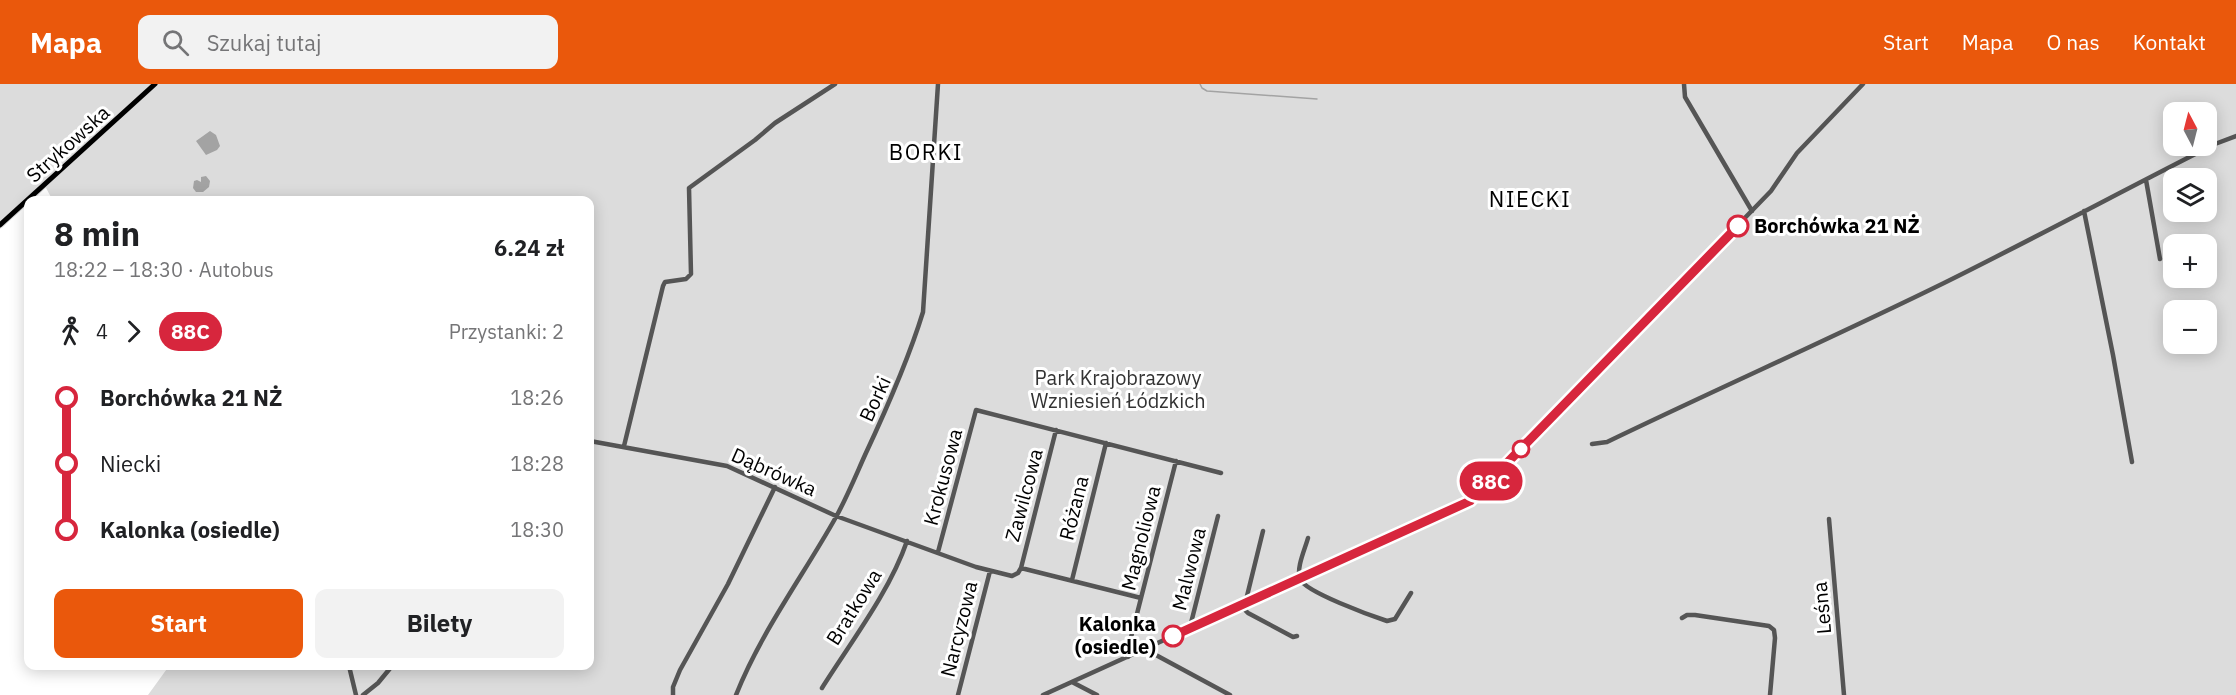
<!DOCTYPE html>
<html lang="pl">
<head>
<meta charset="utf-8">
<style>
	body { margin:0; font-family:"IBM Plex Sans",sans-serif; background:#f2f2f2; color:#202124; height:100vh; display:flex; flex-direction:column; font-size:22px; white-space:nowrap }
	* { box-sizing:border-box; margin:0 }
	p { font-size:20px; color:#757577 }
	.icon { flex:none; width:33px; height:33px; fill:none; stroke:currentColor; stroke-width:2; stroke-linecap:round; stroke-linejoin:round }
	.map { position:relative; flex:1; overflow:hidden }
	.side { position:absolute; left:24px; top:112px; width:570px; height:474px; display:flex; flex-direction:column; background:#fff; border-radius:12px; box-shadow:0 3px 15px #0003 }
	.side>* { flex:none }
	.badge { padding:0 12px; border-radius:20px; font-size:21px; line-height:39px }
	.needle { width:39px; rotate:353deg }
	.fabs { position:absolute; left:2163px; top:18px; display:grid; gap:12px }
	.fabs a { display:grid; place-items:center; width:54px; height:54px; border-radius:12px; background:#fff; box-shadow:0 3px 15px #0003; font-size:30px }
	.map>.badge { position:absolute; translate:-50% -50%; box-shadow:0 0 0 3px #fff }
	.legs { display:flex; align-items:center; gap:9px; height:66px; padding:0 30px; font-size:20px }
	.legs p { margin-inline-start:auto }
	.headline { display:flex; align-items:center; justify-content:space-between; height:102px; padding:0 30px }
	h1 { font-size:33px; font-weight:800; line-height:45px }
	.primary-button { display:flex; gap:12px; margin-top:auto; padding:12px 30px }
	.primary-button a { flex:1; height:69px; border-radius:12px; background:#ea580c; color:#fff; font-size:24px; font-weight:800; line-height:69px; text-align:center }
	.primary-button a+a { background:#f2f2f2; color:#202124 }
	ul { padding:0 30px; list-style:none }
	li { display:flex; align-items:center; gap:21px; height:66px; font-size:22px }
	li i { display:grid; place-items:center; width:9px; height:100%; margin:0 8px; background:currentColor }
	li i::after { content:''; width:15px; height:15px; margin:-8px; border:4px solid; border-radius:50%; background:#fff }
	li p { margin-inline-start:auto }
	li:first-child i { background:linear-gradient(#0000 50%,currentColor 0) }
	li:last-child i { background:linear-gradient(currentColor 50%,#0000 0) }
	header { display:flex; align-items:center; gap:36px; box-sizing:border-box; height:84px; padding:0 30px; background:#ea580c; color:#fff }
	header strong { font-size:28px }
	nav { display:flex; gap:33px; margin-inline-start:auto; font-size:21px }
	.search { width:420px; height:54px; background:#f2f2f2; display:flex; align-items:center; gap:15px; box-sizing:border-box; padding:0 21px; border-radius:12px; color:#757577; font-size:22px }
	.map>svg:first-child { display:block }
	.green { fill:#dcdcdc; fill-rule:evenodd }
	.water { fill:#a3a3a3 }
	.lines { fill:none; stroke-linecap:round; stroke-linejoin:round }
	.stream { stroke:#a3a3a3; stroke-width:1.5 }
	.major-casing { stroke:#dbdbdb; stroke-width:7 }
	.minor { stroke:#555; stroke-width:4.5 }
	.major { stroke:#000; stroke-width:5 }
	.line-1-casing { stroke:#fff; stroke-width:14 }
	.line-1 { stroke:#d7263d; stroke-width:9 }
	.stop-1-dot { fill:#fff; stroke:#d7263d; stroke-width:3 }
	.labels { text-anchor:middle; stroke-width:6; stroke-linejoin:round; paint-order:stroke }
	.street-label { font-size:20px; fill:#000; stroke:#fff }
	.stop-label { font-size:20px; font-weight:bold; fill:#000; stroke:#fff; text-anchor:start }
	.park-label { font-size:20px; fill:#333; stroke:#fff }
	.quarter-label { font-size:22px; letter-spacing:1.5px; fill:#000; stroke:#fff }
</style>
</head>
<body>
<header>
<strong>Mapa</strong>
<div class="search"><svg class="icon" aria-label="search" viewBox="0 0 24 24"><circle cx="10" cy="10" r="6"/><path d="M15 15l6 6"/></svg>Szukaj tutaj</div>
<nav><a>Start</a><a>Mapa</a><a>O nas</a><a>Kontakt</a></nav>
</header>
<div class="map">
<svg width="2236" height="611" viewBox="0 0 2236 611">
	<rect width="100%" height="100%" fill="#fff"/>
	<path class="green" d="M0 0H2236V611H148L169 582H590V117H53L45 102 0 143ZM2174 28H2206V62H2174ZM2174 94H2206V128H2174ZM2174 160H2206V194H2174ZM2174 226H2206V260H2174Z"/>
	<path class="water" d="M210 47 216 51 220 62 217 66 206 71 196 57Z
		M206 92 210 97 209 103 203 108H196L193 104 194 97 197 96 201 98V93Z"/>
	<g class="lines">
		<path class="stream" d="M1200 0 1202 4 1207 7 1317 15"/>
		<g class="major-casing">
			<path id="major" d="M0 141 155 0"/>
		</g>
		<path class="minor" d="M1684 0 1685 13 1752 127
			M2146 96 2160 175
			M2084 127 2113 271 2132 378
			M590 357 727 382 836 432 976 483 1012 492 1018 489 1021 484 1056 346
			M1592 360 1607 358C1719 304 1832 254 1944 199 2035 154 2124 106 2215 60L2236 52
			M624 362 663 202 665 198 686 195 691 190 689 104 755 56 775 39 835 0
			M1829 435 1844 611
			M1308 454C1305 465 1296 484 1300 495 1305 508 1372 532 1387 537L1395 535 1411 509
			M938 468 976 326 1221 389
			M1021 484 1141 514
			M1072 496 1106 359
			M1247 519V512L1263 447
			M1241 522 1248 529 1293 553 1297 552
			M1682 534 1687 531H1695L1769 542 1774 546 1775 554 1770 611
			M1191 544V539L1218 432
			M1149 563 1154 570 1230 611
			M1128 573V565L1176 377
			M349 582 356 611
			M1072 598 1097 611
			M822 604C851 558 890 507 907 457
			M363 611 378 599 392 582
			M673 611V603L680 586 728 500 775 403
			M736 611C761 548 803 492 836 433 847 413 856 391 865 371 887 324 908 277 923 228L938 0
			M958 611 990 487
			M1043 611 1470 417 1771 107 1797 69 1863 0"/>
		<use href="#major" class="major"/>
	</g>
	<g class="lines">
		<g class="line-1-casing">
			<path id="line-1" d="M1173 552 1470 417 1738 142"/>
		</g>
		<use href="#line-1" class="line-1"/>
	</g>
	<g class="stop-1-dot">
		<circle cx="1738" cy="142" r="10"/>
		<circle cx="1521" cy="365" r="8"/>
		<circle cx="1173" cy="552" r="10"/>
	</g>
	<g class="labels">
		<g class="street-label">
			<text transform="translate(68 60) rotate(-42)" y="7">Strykowska</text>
			<text transform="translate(875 315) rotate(-65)" y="7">Borki</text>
			<text transform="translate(774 388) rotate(24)" y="7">Dąbrówka</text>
			<text transform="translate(943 393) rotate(-75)" y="7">Krokusowa</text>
			<text transform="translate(1024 411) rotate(-75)" y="7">Zawilcowa</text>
			<text transform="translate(1074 424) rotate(-76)" y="7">Różana</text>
			<text transform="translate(1141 454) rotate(-76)" y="7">Magnoliowa</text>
			<text transform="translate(1189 485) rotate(-76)" y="7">Malwowa</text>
			<text transform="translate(854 523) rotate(-58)" y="7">Bratkowa</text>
			<text transform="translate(1822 524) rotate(-95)" y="7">Leśna</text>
			<text transform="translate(959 545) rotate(-76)" y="7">Narcyzowa</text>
		</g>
		<g class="stop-label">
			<text x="1754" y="149">Borchówka 21 NŻ</text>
			<text x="1156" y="547" text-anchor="end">Kalonka<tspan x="1156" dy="23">(osiedle)</tspan></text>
		</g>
		<g class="park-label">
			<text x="1118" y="301">Park Krajobrazowy<tspan x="1118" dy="23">Wzniesień Łódzkich</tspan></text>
		</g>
		<g class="quarter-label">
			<text x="926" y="76">BORKI</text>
			<text x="1530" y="123">NIECKI</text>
		</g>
	</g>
</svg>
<div class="fabs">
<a><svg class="needle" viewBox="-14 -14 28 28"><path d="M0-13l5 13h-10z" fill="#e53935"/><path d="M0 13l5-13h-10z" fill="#757577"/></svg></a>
<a><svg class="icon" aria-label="layers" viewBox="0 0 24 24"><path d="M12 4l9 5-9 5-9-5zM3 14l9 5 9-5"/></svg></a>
<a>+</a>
<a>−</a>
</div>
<b class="badge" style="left:1491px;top:397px;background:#d7263d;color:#fff">88C</b>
<section class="side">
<div class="headline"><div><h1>8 min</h1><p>18:22 – 18:30 · Autobus</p></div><b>6.24 zł</b></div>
<div class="legs"><svg class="icon" aria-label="walk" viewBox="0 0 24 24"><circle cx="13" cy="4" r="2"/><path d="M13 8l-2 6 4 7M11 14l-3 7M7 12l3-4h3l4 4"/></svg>4<svg class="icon" aria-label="forward" viewBox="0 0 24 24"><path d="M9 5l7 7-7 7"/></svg><b class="badge" style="background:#d7263d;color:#fff">88C</b><p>Przystanki: 2</p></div>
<ul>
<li><i style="color:#d7263d"></i><b>Borchówka 21 NŻ</b><p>18:26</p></li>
<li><i style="color:#d7263d"></i><span>Niecki</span><p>18:28</p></li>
<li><i style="color:#d7263d"></i><b>Kalonka (osiedle)</b><p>18:30</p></li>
</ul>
<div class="primary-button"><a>Start</a><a>Bilety</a></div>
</section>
</div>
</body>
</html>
